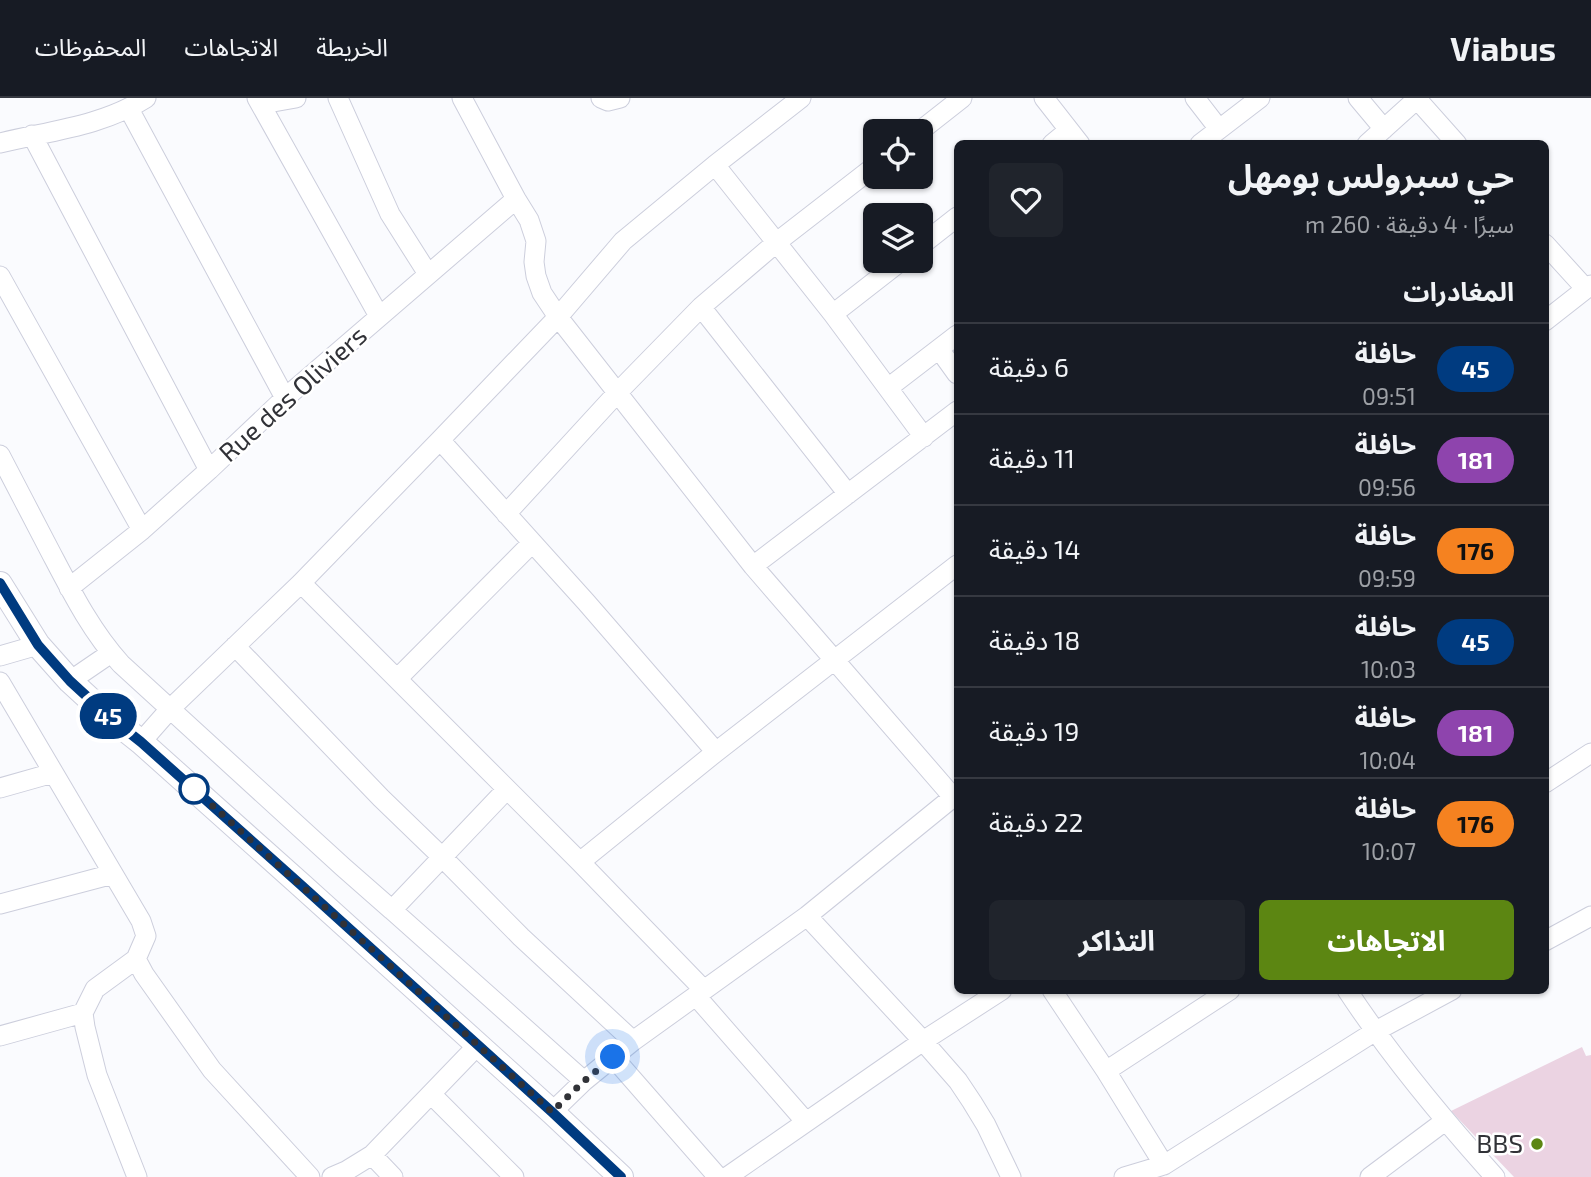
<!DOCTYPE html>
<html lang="ar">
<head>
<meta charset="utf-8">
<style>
	body { margin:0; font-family:"Exo 2","Noto Sans Arabic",sans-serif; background:#20242c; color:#f1f3f6; direction:rtl; height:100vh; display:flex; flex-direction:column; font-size:26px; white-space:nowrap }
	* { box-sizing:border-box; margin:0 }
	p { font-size:23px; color:#9ea1a6 }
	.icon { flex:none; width:38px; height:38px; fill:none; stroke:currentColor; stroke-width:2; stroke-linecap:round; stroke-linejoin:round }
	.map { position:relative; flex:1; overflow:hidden; direction:ltr }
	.sheet { position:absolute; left:954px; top:42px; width:595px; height:854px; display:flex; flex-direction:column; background:#171b24; border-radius:10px; box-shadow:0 2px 5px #0004; direction:rtl }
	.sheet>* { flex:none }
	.badge { padding:0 14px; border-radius:23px; font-size:24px; line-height:46px }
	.tools { position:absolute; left:863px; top:21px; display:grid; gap:14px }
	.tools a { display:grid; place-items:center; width:70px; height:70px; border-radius:10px; background:#171b24; box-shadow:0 2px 5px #0004; font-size:35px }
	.you { position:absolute; width:35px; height:35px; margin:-18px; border:5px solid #fff; border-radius:50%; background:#1a73e8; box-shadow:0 0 0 10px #1a73e833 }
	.map>.badge { position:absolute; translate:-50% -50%; box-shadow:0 0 0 4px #fff }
	h2 { padding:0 35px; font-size:26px; line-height:63px }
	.round { display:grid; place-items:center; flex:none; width:74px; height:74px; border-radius:10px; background:#20242c }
	.head { display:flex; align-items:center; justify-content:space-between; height:119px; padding:0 35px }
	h1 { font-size:33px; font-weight:700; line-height:52px }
	.cta { display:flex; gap:14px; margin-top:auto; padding:14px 35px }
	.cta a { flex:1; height:80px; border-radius:10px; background:#5c8612; color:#fff; font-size:28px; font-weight:700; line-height:80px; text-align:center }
	.cta a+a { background:#20242c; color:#f1f3f6 }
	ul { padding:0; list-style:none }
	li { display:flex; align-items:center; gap:21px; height:91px; padding:0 35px; border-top:2px solid #363941 }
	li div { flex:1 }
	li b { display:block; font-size:26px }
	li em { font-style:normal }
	li .badge { min-width:77px; font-weight:700; text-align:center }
	header { display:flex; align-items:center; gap:42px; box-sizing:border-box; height:98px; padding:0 35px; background:#171b24; border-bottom:2px solid #363941 }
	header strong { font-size:33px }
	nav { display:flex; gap:38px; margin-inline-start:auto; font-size:24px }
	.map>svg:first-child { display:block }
	.green { fill:#ebd3e2 }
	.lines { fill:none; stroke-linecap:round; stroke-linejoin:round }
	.minor-casing { stroke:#cccedc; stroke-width:21 }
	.major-casing { stroke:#cccedc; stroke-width:26 }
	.minor { stroke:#fff; stroke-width:19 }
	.major { stroke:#fff; stroke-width:24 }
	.line-casing { stroke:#fff; stroke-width:16 }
	.line { stroke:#003b80; stroke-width:10 }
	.walk { stroke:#313237; stroke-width:7; stroke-dasharray:0 12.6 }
	.stop-dot { fill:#fff; stroke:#003b80; stroke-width:3.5 }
	.poi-dot { fill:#5c8612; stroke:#fff; stroke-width:2.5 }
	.labels { text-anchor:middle; stroke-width:5; stroke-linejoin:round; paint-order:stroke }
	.street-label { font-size:26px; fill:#313237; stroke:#fff }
	.poi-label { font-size:26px; fill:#313237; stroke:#fff; text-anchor:end }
</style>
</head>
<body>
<header>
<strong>Viabus</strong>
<nav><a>الخريطة</a><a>الاتجاهات</a><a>المحفوظات</a></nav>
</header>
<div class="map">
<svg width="1591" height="1079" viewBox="0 0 1591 1079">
	<rect width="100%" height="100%" fill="#fafbfe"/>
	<path class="green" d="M1582 949 1586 958 1591 957V1079H1514L1451 1013Z"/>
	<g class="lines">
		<g class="minor-casing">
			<path id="minor" d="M257 0 379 218
				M338 0 390 116 428 176
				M462 0 516 101 529 122 536 143 534 164 536 178 542 195 558 219 753 468 953 699
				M601 0 608 3 620 0
				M1044 0 1080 46
				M1195 0 1219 31
				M1358 0 1384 31
				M1416 0 1457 46
				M262 6 296 0
				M129 11 285 300
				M920 33 962 0
				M32 37 209 372
				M0 45C49 33 103 28 146 0
				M1052 46 1069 32
				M1200 46 1260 0
				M1367 46 1417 1
				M715 67 833 216 924 339
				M1545 146 1586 191
				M920 148 957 119
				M0 178 142 432
				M701 209 777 144 875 68
				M833 216 901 163
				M1545 223 1591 187
				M939 251 957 276
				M888 290 957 237
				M440 342 586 504 716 654
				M0 357C17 389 33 421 50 453 71 493 91 533 121 566L343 769 392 812 507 691
				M506 416 618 294 701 209 848 396
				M753 468 957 313
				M301 485 580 764 704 892
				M69 490 142 432 209 372 285 300 516 101
				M235 548 381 700 442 759 521 839 633 943
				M0 558 38 547
				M397 581 532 445
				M70 583 111 555
				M0 584 141 823 146 838 136 861
				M141 644 170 611 301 485 440 342 558 219 623 143 715 67 801 0
				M1545 685 1591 655
				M0 690 53 675
				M580 764 716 654 957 467
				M0 806 113 776
				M392 812 584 983
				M807 818 923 943 958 983 972 1004 986 1027 1011 1079
				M1545 843 1591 818
				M1052 892 1106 973 1164 1067
				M1347 892C1391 959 1442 1020 1495 1079
				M696 898 806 1024
				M0 938 83 915
				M613 959 718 1079
				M1106 973 1230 892
				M431 996 514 1079
				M552 1014 584 983 633 943 807 818 957 696
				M372 1057 393 1079
				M137 1079 97 977 85 929 83 915 95 891 136 861 144 876 212 972 310 1079
				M332 1079 346 1073 372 1057 477 948
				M727 1079 923 943 1002 892
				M1124 1079 1164 1067 1374 934 1452 892
				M1370 1079 1445 1023"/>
		</g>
		<g class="major-casing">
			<path id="major" d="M0 486 38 547 70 583 107 617 141 644 301 787 552 1014 621 1079"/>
		</g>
		<use href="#minor" class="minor"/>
		<use href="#major" class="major"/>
	</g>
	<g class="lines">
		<g class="line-casing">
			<path id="line" d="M0 485 38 547 70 583 107 617 141 644 301 787 552 1014 621 1079"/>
		</g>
		<use href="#line" class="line"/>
		<path class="walk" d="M194 691 552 1014 584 983 613 959"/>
	</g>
	<circle class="stop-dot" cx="194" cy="691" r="14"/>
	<circle class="poi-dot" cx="1537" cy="1046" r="7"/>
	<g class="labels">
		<g class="street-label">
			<text transform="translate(293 296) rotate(-42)" y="9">Rue des Oliviers</text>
		</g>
		<g class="poi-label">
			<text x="1523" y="1055">BBS</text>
		</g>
	</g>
</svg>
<div class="tools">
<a><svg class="icon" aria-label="locate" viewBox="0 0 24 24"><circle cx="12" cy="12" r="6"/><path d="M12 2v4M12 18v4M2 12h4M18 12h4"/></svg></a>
<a><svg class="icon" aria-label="layers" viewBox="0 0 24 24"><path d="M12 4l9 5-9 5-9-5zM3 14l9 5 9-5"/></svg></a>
</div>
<div class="you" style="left:613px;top:959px"></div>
<b class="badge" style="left:108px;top:618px;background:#003b80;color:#fff">45</b>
<section class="sheet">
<div class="head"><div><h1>حي سبرولس بومهل</h1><p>سيرًا · 4 دقيقة · 260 m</p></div><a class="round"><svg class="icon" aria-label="heart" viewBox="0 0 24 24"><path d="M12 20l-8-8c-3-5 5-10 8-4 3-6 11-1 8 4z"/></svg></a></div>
<h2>المغادرات</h2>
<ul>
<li><span class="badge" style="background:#003b80;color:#fff">45</span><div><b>حافلة</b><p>09:51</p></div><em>6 دقيقة</em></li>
<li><span class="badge" style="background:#8e44ad;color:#fff">181</span><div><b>حافلة</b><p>09:56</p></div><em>11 دقيقة</em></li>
<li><span class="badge" style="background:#f58220;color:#111">176</span><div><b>حافلة</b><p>09:59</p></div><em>14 دقيقة</em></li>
<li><span class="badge" style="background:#003b80;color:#fff">45</span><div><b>حافلة</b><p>10:03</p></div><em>18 دقيقة</em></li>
<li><span class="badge" style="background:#8e44ad;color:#fff">181</span><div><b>حافلة</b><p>10:04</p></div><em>19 دقيقة</em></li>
<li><span class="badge" style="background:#f58220;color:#111">176</span><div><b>حافلة</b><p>10:07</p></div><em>22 دقيقة</em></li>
</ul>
<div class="cta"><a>الاتجاهات</a><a>التذاكر</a></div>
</section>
</div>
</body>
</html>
